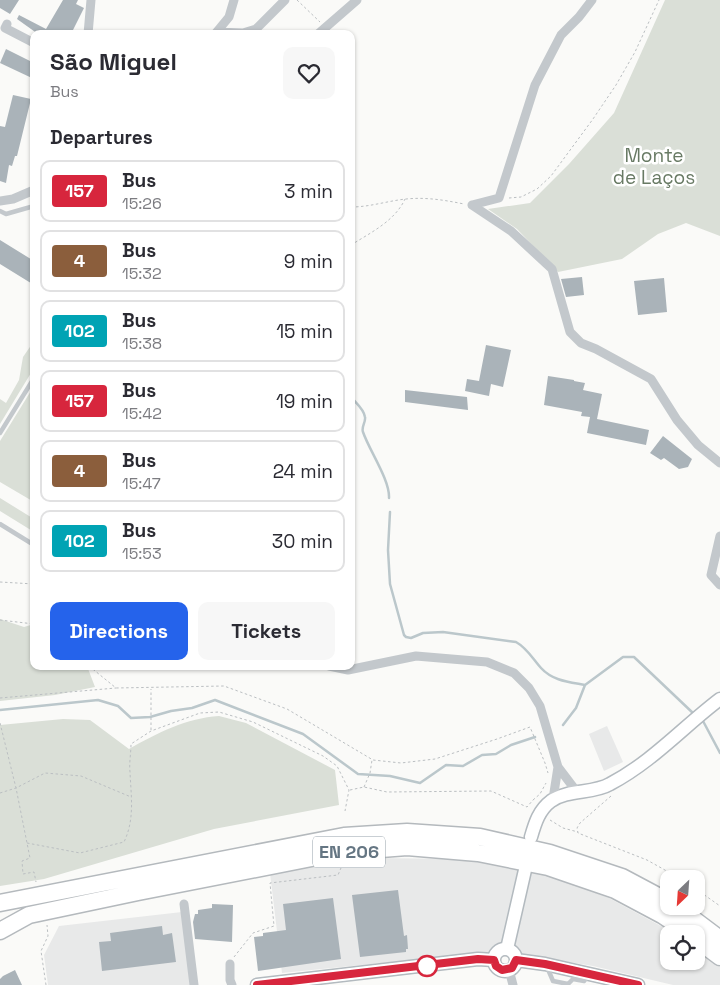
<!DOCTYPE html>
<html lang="en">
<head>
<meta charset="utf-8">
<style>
	body { margin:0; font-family:"Space Grotesk",sans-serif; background:#f7f7f7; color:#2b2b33; height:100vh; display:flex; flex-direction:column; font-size:19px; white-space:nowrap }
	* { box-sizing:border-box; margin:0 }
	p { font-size:16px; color:#7c7c81 }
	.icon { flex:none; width:28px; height:28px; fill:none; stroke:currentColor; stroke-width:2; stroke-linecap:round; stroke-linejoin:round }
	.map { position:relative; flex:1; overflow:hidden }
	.drawer { position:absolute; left:30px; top:30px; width:325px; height:640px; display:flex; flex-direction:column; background:#fff; border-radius:10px; box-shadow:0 1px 4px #0004 }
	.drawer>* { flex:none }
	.badge { padding:0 10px; border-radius:4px; font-size:18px; line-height:32px }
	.needle { width:32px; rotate:205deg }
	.fabs { position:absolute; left:660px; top:870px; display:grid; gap:10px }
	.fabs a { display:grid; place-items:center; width:45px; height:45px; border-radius:10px; background:#fff; box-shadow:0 1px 4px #0004; font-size:25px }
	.map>.badge { position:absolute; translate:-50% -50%; box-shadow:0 0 0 2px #fff }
	h2 { padding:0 20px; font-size:19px; line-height:45px }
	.round { display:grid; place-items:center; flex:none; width:52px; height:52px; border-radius:10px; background:#f7f7f7 }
	.headline { display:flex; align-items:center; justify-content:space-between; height:85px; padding:0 20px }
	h1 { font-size:24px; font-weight:600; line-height:38px }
	.button { display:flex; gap:10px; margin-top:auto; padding:10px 20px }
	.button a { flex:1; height:58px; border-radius:10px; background:#2563eb; color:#fff; font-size:20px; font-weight:600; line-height:58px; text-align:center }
	.button a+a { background:#f7f7f7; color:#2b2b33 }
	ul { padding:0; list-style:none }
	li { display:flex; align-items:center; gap:15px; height:62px; margin:0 10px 8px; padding:0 10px; border:2px solid #e1e1e2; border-radius:10px }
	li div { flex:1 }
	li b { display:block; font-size:19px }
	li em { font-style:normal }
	li .badge { min-width:55px; font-weight:700; text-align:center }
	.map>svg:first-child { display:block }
	.built { fill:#e8e9e9 }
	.green { fill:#dadfd7 }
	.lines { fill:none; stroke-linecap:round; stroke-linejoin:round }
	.stream { stroke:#bbc7cb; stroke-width:2.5 }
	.building { fill:#aab3b9 }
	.secondary-casing { stroke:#b3babf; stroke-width:15 }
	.highway-casing { stroke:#b4b9bd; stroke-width:19 }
	.path { stroke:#bbbfc2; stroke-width:1; stroke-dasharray:2.5 2.5; stroke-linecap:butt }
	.lane { stroke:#c3c8cc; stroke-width:4.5 }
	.street { stroke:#c3c8cc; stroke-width:9 }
	.secondary { stroke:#fff; stroke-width:12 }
	.highway { stroke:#fff; stroke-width:16 }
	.line-casing { stroke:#fff; stroke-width:11 }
	.line { stroke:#d7263d; stroke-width:8 }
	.stop-dot { fill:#fff; stroke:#d7263d; stroke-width:2.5 }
	.labels { text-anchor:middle; stroke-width:5; stroke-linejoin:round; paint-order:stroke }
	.shield { fill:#fff; stroke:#939fa8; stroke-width:1 }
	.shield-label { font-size:18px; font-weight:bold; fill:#657683 }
	.park-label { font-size:19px; fill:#687a64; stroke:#fff }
</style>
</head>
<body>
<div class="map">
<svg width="720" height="985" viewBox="0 0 720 985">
	<rect width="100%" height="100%" fill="#fafaf8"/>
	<path class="built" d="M607 726 623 762 604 771 589 734Z
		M376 858 459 859 501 865 553 877 609 898 672 932 674 934H669V961H696V949L720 967V985H673L593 966 533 956 491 952 282 973 270 873 312 866Z
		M182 912 190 985H48L44 955 59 926Z"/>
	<path class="green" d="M665 0H720V236L686 223 658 234 622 259 558 272 517 229 488 209 530 203 569 164 614 113Z
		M34 341V368L0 424V399L6 403 19 380 23 357Z
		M34 386V502L0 482V441Z
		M0 498 34 519V532L0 511Z
		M0 619 24 627 34 624V666H87L95 687 55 695 0 701Z
		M219 716 246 723 335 770 339 805 214 829 44 879 0 886V725L63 719 90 720 129 749C157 733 187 718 219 716Z"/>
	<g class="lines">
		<path class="stream" d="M351 397C356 403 364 409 365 417 366 422 361 427 363 432 369 450 390 480 389 498
			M390 512 388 550 390 584 404 635 406 637 411 638 423 633 443 632 516 642C527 648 533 659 541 668 553 681 569 682 585 685
			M0 710 98 700 118 706 131 718 150 717 171 711 192 708 215 700 303 734 358 774 390 776 420 783 446 765 463 766 482 755 496 754 511 745 535 737
			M703 721 720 753
			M563 725 576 708 585 685 623 657H634L694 714"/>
	</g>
	<path class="building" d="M0 0H19L10 14 0 8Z
		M63 0H78L76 4 84 8 71 34H38L17 19 19 15 46 29Z
		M6 49 34 63V79L0 63Z
		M13 95 31 99 17 156H15L12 166 9 165 6 183 0 181V126L5 127Z
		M0 240 34 261V285L0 264Z
		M582 277 584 295 566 297 561 279Z
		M664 278 667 312 638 315 634 281Z
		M486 345 511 350 503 387 491 384 489 396 465 391 467 379 479 381Z
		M548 376 574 380V381L585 383 583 390 602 394 597 419 649 430 646 445 587 433 590 417 581 416 582 412 544 405Z
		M405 390 467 397 468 410 405 402Z
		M663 436 692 459 688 467 679 469 664 458 661 460 650 453Z
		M398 890 404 936 407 935 408 949H406V952L360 957 352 895Z
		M333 898 341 959 258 971 254 937 263 936V933L286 930 283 904Z
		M212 904 233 905 232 942 195 939 193 922 195 914H198V910L212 908Z
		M162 926 163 935 172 933 176 962 102 971 99 942 111 941 110 933Z
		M15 970 22 985H0V979L3 976Z"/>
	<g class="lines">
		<g class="secondary-casing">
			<path id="secondary" d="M531 837C535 823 539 810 551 801 568 789 593 794 610 784 652 762 683 727 720 699
				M507 949 525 870
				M494 960a11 11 0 1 1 22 0a11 11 0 1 1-22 0Z
				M516 960 545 964 638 985
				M257 985 478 959 494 960"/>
		</g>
		<g class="highway-casing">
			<path id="highway" d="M0 903 344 836 407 832 480 837 550 853 622 877 669 902
				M676 906 720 939
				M0 931 29 915 138 892 342 852 407 847 478 853 548 867 615 890 662 915 690 934
				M696 939 720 957"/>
		</g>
		<path class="path" d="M297 0 320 22
			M509 198 521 197 537 189 551 176 593 119 616 85 635 52 659 0
			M351 207C370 207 387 201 406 199 426 197 444 200 464 204
			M351 245C370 233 395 221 405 199
			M0 582 34 584
			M0 620 34 624
			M89 666 116 688 224 686 287 709 373 760 401 763 435 759 497 739 530 727 545 763 548 773
			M0 698 116 688
			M0 723 16 788 30 858 22 861 23 874 34 872 36 882
			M151 730V689
			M364 787 370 773 372 760
			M350 790 364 787 387 792 491 791 527 807 533 800
			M0 793 16 788 45 773 81 776 131 797
			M611 796 580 823 577 828 578 833 647 860 681 879
			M533 800 540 794 546 783
			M550 820 563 828 578 832
			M27 843 80 853 124 842C135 819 131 796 130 772 129 763 131 753 131 744L151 731 200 713 219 712 253 722 323 756 337 766 349 790 345 811
			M696 889 720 906
			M234 957 253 933 274 926 270 883 338 875 341 868
			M46 985 41 951 48 936 47 925"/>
		<path class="lane" d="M0 211 6 214 34 206
			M0 433 34 378
			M0 524 34 545
			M547 967 553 981 568 984 573 979 584 981 588 976"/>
		<path class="street" d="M7 24 5 28 34 43
			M217 32 243 33 256 29 285 0
			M88 34 91 0
			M215 34 229 17 234 0
			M318 34 357 0
			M0 201 13 199 34 190
			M472 205 511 231 552 269 570 332 581 343 596 349 651 379 677 420 698 445 720 463
			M472 205 499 198 535 85 561 35 579 17 592 0
			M720 536 711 575 720 585
			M329 666 348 670 416 656 487 662 514 673 529 688 540 706 558 767 577 792
			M553 799 558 767
			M184 904 194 985
			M230 964V980L232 985
			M509 970 513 985"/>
		<use href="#secondary" class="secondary"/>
		<use href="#highway" class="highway"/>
	</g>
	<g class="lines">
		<g class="line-casing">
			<path id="line" d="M257 985 478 959 494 960 496 966 502 970 512 968 516 960 545 964 638 985"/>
		</g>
		<use href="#line" class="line"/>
	</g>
	<circle class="stop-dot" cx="427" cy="966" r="10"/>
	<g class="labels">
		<rect class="shield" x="313" y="836.5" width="72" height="31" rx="4"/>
		<g class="shield-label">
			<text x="349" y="858">EN 206</text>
		</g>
		<g class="park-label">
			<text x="654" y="162">Monte<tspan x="654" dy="22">de Laços</tspan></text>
		</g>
	</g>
</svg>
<div class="fabs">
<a><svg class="needle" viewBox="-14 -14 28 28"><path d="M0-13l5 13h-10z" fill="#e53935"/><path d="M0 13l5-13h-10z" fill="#7c7c81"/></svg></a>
<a><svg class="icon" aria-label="locate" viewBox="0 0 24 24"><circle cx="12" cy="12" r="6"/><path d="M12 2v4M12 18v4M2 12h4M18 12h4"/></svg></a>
</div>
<section class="drawer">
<div class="headline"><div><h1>São Miguel</h1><p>Bus</p></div><a class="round"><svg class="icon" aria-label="heart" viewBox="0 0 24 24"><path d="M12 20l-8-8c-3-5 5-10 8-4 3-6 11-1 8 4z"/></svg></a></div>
<h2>Departures</h2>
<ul>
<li><span class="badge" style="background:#d7263d;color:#fff">157</span><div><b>Bus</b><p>15:26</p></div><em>3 min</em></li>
<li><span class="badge" style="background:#8b5e3c;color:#fff">4</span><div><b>Bus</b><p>15:32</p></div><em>9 min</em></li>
<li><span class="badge" style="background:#00a3b4;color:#fff">102</span><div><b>Bus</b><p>15:38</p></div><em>15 min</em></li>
<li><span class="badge" style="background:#d7263d;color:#fff">157</span><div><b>Bus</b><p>15:42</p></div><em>19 min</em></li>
<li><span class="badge" style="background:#8b5e3c;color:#fff">4</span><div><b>Bus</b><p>15:47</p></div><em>24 min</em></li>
<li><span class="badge" style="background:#00a3b4;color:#fff">102</span><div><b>Bus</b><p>15:53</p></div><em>30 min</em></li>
</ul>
<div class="button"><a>Directions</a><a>Tickets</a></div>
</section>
</div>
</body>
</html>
